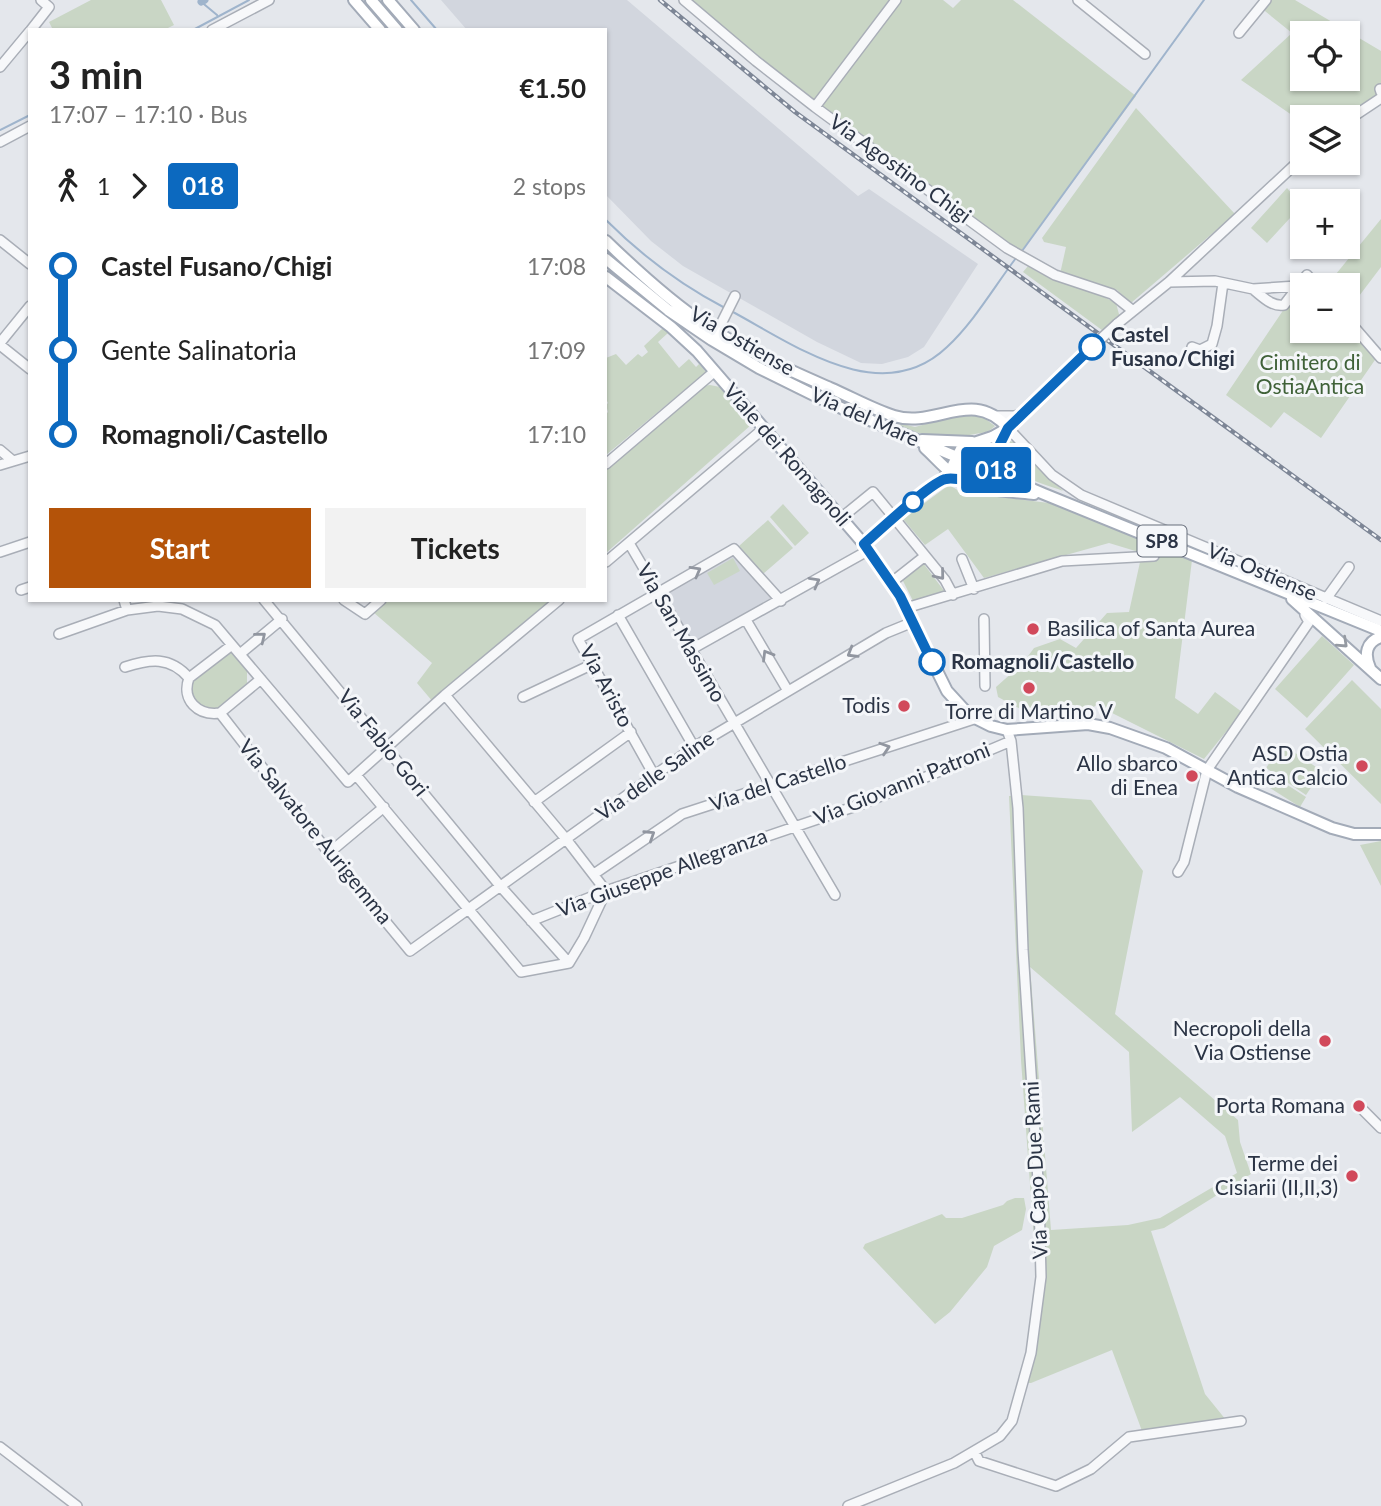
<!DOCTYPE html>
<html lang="en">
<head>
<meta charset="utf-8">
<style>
	body { margin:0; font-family:Lato,sans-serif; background:#f2f2f2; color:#222; height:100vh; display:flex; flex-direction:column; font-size:26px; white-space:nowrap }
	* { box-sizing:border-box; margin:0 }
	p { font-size:23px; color:#767676 }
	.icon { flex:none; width:38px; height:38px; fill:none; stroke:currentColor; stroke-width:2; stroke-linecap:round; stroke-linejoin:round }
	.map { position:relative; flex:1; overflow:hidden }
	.drawer { position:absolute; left:28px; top:28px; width:579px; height:574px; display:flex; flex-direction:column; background:#fff; border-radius:0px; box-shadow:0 2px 5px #0004 }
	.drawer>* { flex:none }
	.badge { padding:0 14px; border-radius:5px; font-size:24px; line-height:46px }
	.tools { position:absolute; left:1290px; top:21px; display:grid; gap:14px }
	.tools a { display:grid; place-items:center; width:70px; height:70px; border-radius:0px; background:#fff; box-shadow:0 2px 5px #0004; font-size:35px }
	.map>.badge { position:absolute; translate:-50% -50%; box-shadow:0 0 0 4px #fff }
	.legs { display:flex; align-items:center; gap:10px; height:77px; padding:0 21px; font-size:23px }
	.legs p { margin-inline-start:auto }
	.head { display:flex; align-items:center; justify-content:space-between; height:119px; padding:0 21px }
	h1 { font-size:38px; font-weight:700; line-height:52px }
	.button { display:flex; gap:14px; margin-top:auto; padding:14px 21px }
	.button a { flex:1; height:80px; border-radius:0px; background:#b45309; color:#fff; font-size:28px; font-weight:700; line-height:80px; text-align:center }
	.button a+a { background:#f2f2f2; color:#222 }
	ul { padding:0 21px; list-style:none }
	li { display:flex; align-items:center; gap:24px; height:84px; font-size:26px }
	li i { display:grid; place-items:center; width:10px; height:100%; margin:0 9px; background:currentColor }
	li i::after { content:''; width:18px; height:18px; margin:-9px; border:5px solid; border-radius:50%; background:#fff }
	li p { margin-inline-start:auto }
	li:first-child i { background:linear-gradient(#0000 50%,currentColor 0) }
	li:last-child i { background:linear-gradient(currentColor 50%,#0000 0) }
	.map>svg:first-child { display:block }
	.built { fill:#d2d6de }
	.green { fill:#c9d6c5; fill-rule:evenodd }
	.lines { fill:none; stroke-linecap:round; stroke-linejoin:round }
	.stream { stroke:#9fb4cc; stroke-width:2 }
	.canal { stroke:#9fb4cc; stroke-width:7 }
	.minor-casing { stroke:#a9aeb7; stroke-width:12 }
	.major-casing { stroke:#a3abb8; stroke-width:14 }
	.minor { stroke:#f7f8fa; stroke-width:9 }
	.major { stroke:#fff; stroke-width:10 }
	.rail-casing { stroke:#7d8696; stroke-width:4.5 }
	.rail { stroke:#f4f6f9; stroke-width:2; stroke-dasharray:5; stroke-linecap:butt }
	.minor-bridge-casing { stroke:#a9aeb7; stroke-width:12; stroke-linecap:butt }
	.minor-bridge { stroke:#f7f8fa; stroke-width:9 }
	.oneway { stroke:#9196a0 }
	.oneway2 { stroke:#959aa2 }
	.line-1-casing { stroke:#fff; stroke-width:16 }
	.line-1 { stroke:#0c69bf; stroke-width:10 }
	.stop-1-dot { fill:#fff; stroke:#0c69bf; stroke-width:3.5 }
	.poi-dot { fill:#d1495b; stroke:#f4f6f9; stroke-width:2.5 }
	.labels { text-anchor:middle; stroke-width:6; stroke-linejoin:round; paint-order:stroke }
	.shield { fill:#f4f6f9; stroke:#676e7b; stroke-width:2 }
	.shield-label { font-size:19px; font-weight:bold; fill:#2b3445 }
	.street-label { font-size:21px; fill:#2b3445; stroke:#f4f6f9 }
	.stop-label { font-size:21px; font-weight:bold; fill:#2b3445; stroke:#f4f6f9; text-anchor:start }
	.park-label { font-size:21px; fill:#3f6138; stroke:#f4f6f9 }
	.poi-label { font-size:21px; fill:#2b3445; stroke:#f4f6f9; text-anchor:end }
</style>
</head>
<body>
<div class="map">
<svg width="1381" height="1506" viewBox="0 0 1381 1506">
	<rect width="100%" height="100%" fill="#e4e7ec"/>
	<path class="built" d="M441 0H627L858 196 869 189 978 264 924 347 908 357 882 364 861 363 817 342 683 266 651 241 606 195V30H467Z
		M731 555H734L773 600 693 644 663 594Z"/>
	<path class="green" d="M91 0H161L174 25 164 30H53L49 22Z
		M684 0H943L953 8 961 0H1013L1136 96 1016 258 1007 248 815 107Z
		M1266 0H1295L1381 51V87L1370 105 1348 117H1302V122L1241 80 1292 33 1260 7ZM1302 33H1348V79H1302Z
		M1136 108 1235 214 1131 303 1117 290 1060 274 1066 247 1044 242 1042 238Z
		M1287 188 1302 205 1267 243 1251 228Z
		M1381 219V267L1350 308 1348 306V285H1327Z
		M1028 266C1055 284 1088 288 1116 303L1120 318 1106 333 1023 272Z
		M1307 275 1316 285H1302V331H1348V325L1377 357 1321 438 1284 412 1271 428 1226 395Z
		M663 328 668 333 658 342 679 368 689 359 696 367 699 364 706 372 606 455V414L608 412 606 405 608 403 606 399V358L616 354 626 365 638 354 642 357 648 352 644 346Z
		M710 385 720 387 751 425 606 553V467L702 386Z
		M962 414 980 415 995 426C989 432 983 433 975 434 943 441 919 436 890 421L915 427Z
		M1009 441 1015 442 1063 491C1044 484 986 470 1009 441Z
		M949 485 961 492 1049 503 1192 560 1175 698 1198 714 1215 692 1242 712 1204 759 1096 705C1079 722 1076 717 1057 712 1048 710 1038 712 1029 711 1018 709 1007 702 998 697L996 687 1023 663 1034 648 1060 639 1076 648 1107 613 1129 612 1142 553 1109 543 984 578 948 529 925 545 903 519Z
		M783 504 809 533 795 546 770 517Z
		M768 520 793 548 763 574 739 546Z
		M733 558 740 571 714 585 707 573Z
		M923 563 945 592 914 603 902 579Z
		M387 600H551L433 702 417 683 432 663 373 612Z
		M1322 636 1354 665 1307 718 1275 689Z
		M229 650 247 671V683L218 709 212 711 192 703 190 687 194 677Z
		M1352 680 1381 709V804L1305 729Z
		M1282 744 1322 771 1306 795 1266 768Z
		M1269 773 1306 797 1300 807 1262 783Z
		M1021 795 1091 800 1143 871 1115 1014 1238 1120 1240 1142 1251 1174 1164 1228 1151 1231 1205 1394 1226 1420 1142 1431 1112 1350 1031 1383H1019L1029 1339 1037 1281 1021 1060 1009 796ZM1030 967 1129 1052 1132 1132 1180 1097 1225 1136 1237 1173 1160 1218 1128 1225 1051 1230Z
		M1381 841V886L1360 845Z
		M1015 1198H1024L1026 1209 1022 1230 994 1246 987 1267 950 1312 935 1324 863 1248 865 1244 942 1214 946 1218H962L1003 1205 1007 1201Z"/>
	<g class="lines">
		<path class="stream" d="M199 0 217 15
			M411 0 437 30
			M193 30 249 0
			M0 130 30 115
			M606 220C641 255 681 285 725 308
			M1022 251 1204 0
			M733 312C796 346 882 409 947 347 974 322 994 287 1016 258"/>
		<path class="canal" d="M201 2 205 0"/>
		<g class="minor-casing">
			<path id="minor" d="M684 0 756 61 815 107 1007 248 1055 275 1112 294 1132 310
				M1078 0 1145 54
				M31 30 49 7 41 0
				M212 30 269 0
				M1239 33 1266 0
				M0 67 30 31
				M1380 89 1381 92
				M815 107 896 0
				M1348 120 1381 98
				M0 142 30 126
				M0 240 30 264
				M1169 282 1215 281 1253 289 1297 286
				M1254 290C1263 297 1272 307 1284 305L1307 275 1316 285
				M1348 320 1381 358
				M1117 324 1169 282 1302 158
				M717 332 735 296
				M0 343 30 306
				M0 345 30 369
				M1093 346 1008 428 1052 475 1081 495 1381 621
				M1192 347 1200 350 1212 344 1217 326 1223 283
				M997 416H1015L1024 413
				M972 442 991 451 998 457C998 472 992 482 977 484
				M0 450 13 461
				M606 464 714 372
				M0 465 30 456
				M841 518 873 492 945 580 953 595
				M629 543 835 895
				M864 544 940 481 952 467
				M0 552 30 542
				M962 559 974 589
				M606 562 763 429
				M892 582 925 556
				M21 590 30 587
				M1326 599 1349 567
				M124 600 127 610
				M264 600 501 887 569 963
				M344 600 365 614 381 600
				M906 608 1062 561 1154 556
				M618 615 694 747
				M984 619 985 686
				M746 620 788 691
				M59 634 127 610 158 606 182 609 215 625 348 782 445 695 559 600
				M232 645 189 678C181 700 198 716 220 713L261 679
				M690 650 869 550
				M240 654 282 619
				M125 667C150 659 170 656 189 678
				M523 697 593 664
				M220 713 329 853 410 951 694 747 886 633 913 622
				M356 775 521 972 569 963 584 938 606 891 566 839 445 695
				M654 775 578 639 734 549 781 601
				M534 802 631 732
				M329 853 384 807
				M1178 872 1184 862 1207 770 1309 622 1305 615
				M594 874 682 814 974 719
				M531 921 606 891 862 804 1011 741
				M1359 1106 1381 1128
				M0 1447 77 1506
				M975 1453 979 1461 1056 1486 1091 1469 1129 1437 1241 1421
				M848 1506 954 1463 1000 1436 1012 1421 1031 1353 1041 1277 1039 1196 1023 950 1018 808 1011 741 1007 730"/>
		</g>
		<g class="major-casing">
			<path id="major" d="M354 0 380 30
				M371 0 397 30
				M388 0 414 30
				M606 241C637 271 671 302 707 326 745 351 789 370 830 388 851 397 872 409 894 416 936 429 972 387 1008 428
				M606 259 668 310 712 340 759 368 832 404 1044 494 1381 631
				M606 277 671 327 697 351 869 550 900 596 947 691 969 715 991 726 1007 730 1088 724 1110 728 1166 748 1238 787 1332 828 1354 834H1381
				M1006 430 1000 444 998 457 1015 481
				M922 440 972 442
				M925 448C934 456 944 468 953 474 978 491 1006 491 1034 494
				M960 477 953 465 962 447 992 437 1008 428
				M1292 599 1381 679
				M1370 668C1364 654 1366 642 1381 637"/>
		</g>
		<use href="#minor" class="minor"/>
		<use href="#major" class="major"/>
		<g class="rail-casing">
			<path id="rail" d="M660 0 795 112 1381 540"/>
		</g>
		<use href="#rail" class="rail"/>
		<g class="minor-bridge-casing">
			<path id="minor-bridge" d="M1093 346 1117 324"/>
		</g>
		<use href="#minor-bridge" class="minor-bridge"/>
	</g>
	<defs><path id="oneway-chevron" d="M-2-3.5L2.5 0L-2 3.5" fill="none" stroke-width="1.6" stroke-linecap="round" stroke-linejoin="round" transform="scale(1.75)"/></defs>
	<g class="oneway">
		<use href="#oneway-chevron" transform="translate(696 571) rotate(-29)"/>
		<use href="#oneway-chevron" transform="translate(940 575) rotate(51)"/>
		<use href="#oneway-chevron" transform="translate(815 582) rotate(-29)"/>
		<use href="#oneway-chevron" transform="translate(261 637) rotate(-39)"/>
		<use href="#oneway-chevron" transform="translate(852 653) rotate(149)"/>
		<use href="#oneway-chevron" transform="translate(767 655) rotate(-121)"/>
		<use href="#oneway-chevron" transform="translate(885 748) rotate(-18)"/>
		<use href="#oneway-chevron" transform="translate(650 835) rotate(-33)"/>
	</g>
	<use class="oneway2" href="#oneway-chevron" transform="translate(1343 643) rotate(43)"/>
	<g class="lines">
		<g class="line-1-casing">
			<path id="line-1" d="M932 662 900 596 864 544C878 532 932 481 946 479 962 476 973 488 989 481L997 468 1000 444 1008 428 1092 347"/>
		</g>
		<use href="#line-1" class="line-1"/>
	</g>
	<g class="stop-1-dot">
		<circle cx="1092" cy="347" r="12"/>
		<circle cx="913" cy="502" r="9"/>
		<circle cx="932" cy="662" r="12"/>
	</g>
	<g class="poi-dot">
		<circle cx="1033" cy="629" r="7"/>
		<circle cx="1029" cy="688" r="7"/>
		<circle cx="904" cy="706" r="7"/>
		<circle cx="1362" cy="766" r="7"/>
		<circle cx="1192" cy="776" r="7"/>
		<circle cx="1325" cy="1041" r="7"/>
		<circle cx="1359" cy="1106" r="7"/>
		<circle cx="1352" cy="1176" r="7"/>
	</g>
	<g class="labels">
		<rect class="shield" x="1137.5" y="525.5" width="49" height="31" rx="5"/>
		<g class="shield-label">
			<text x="1162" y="548">SP8</text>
		</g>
		<g class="street-label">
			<text transform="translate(900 169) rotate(36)" y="7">Via Agostino Chigi</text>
			<text transform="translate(742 341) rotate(30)" y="7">Via Ostiense</text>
			<text transform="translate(865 417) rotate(24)" y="7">Via del Mare</text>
			<text transform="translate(787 455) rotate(49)" y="7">Viale dei Romagnoli</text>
			<text transform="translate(1262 572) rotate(23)" y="7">Via Ostiense</text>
			<text transform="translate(681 633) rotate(60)" y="7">Via San Massimo</text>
			<text transform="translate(606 686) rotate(62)" y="7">Via Aristo</text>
			<text transform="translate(383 743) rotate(51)" y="7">Via Fabio Gori</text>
			<text transform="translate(655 776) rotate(-35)" y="7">Via delle Saline</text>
			<text transform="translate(778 783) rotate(-18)" y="7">Via del Castello</text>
			<text transform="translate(902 784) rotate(-22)" y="7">Via Giovanni Patroni</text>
			<text transform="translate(315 832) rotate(51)" y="7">Via Salvatore Aurigemma</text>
			<text transform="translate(662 873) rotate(-20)" y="7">Via Giuseppe Allegranza</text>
			<text transform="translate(1036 1170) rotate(-93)" y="7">Via Capo Due Rami</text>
		</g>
		<g class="stop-label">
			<text x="1111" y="342">Castel<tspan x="1111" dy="24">Fusano/Chigi</tspan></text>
			<text x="951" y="669">Romagnoli/Castello</text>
		</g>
		<g class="park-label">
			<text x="1310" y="370">Cimitero di<tspan x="1310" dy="24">OstiaAntica</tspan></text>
		</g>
		<g class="poi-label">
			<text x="1047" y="636" text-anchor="start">Basilica of Santa Aurea</text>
			<text x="890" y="713">Todis</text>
			<text x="1029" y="719" text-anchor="middle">Torre di Martino V</text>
			<text x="1348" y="761">ASD Ostia<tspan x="1348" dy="24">Antica Calcio</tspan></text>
			<text x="1178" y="771">Allo sbarco<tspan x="1178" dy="24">di Enea</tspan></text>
			<text x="1311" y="1036">Necropoli della<tspan x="1311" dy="24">Via Ostiense</tspan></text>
			<text x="1345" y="1113">Porta Romana</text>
			<text x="1338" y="1171">Terme dei<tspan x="1338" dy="24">Cisiarii (II,II,3)</tspan></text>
		</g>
	</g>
</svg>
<div class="tools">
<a><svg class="icon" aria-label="locate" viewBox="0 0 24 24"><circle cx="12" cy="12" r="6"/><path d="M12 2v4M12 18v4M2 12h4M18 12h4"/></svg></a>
<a><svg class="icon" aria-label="layers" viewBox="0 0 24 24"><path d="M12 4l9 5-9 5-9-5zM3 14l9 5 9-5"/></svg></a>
<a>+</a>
<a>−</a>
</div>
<b class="badge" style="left:996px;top:470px;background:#0c69bf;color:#fff">018</b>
<section class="drawer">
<div class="head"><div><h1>3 min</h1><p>17:07 – 17:10 · Bus</p></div><b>€1.50</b></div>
<div class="legs"><svg class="icon" aria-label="walk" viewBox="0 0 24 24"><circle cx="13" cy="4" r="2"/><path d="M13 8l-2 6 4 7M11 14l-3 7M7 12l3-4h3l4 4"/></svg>1<svg class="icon" aria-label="forward" viewBox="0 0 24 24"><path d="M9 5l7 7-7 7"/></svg><b class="badge" style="background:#0c69bf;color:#fff">018</b><p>2 stops</p></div>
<ul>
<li><i style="color:#0c69bf"></i><b>Castel Fusano/Chigi</b><p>17:08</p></li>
<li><i style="color:#0c69bf"></i><span>Gente Salinatoria</span><p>17:09</p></li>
<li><i style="color:#0c69bf"></i><b>Romagnoli/Castello</b><p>17:10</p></li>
</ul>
<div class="button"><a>Start</a><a>Tickets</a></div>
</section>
</div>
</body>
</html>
